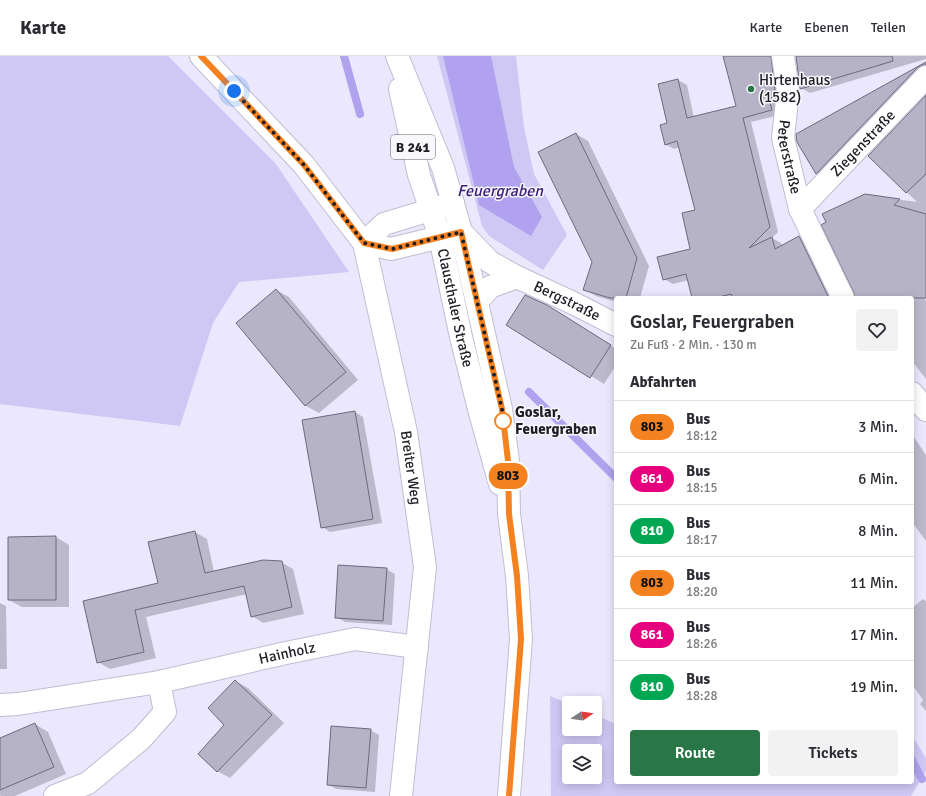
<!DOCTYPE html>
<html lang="de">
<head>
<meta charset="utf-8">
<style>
	body { margin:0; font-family:Signika,sans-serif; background:#f2f2f3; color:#2b2b33; height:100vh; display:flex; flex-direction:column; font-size:15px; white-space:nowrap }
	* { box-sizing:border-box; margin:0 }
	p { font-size:13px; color:#7c7c81 }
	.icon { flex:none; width:22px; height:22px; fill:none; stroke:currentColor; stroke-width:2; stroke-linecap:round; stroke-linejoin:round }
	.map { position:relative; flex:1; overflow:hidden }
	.drawer { position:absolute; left:614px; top:240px; width:300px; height:488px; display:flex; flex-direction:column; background:#fff; border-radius:4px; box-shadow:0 2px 10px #0003 }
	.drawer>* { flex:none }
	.badge { padding:0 8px; border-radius:13px; font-size:14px; line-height:26px }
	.needle { width:26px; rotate:77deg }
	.controls { position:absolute; left:562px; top:640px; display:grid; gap:8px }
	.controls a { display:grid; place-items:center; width:40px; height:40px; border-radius:4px; background:#fff; box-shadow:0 2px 10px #0003; font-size:20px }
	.you { position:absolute; width:20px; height:20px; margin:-10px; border:3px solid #fff; border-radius:50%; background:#1a73e8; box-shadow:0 0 0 6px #1a73e833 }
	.map>.badge { position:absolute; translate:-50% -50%; box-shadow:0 0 0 2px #fff }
	h2 { padding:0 16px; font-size:15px; line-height:36px }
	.round { display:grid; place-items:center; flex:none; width:42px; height:42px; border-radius:4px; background:#f2f2f3 }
	.summary { display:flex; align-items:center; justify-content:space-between; height:68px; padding:0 16px }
	h1 { font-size:19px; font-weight:600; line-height:30px }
	.primary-button { display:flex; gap:8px; margin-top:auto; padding:8px 16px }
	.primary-button a { flex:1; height:46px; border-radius:4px; background:#297747; color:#fff; font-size:16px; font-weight:600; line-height:46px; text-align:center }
	.primary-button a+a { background:#f2f2f3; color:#2b2b33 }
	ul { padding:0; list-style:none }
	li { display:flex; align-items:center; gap:12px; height:52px; padding:0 16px; border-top:1px solid #e1e1e2 }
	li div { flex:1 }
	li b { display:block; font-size:15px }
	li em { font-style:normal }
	li .badge { min-width:44px; font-weight:700; text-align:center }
	header { display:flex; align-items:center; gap:24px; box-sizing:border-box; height:56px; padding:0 20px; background:#fff; border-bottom:1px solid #e1e1e2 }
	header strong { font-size:19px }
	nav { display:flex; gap:22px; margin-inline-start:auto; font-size:14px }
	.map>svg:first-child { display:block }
	.green { fill:#cfc8f4; fill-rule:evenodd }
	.water { fill:#b0a2ee }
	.shadow { fill:#0003 }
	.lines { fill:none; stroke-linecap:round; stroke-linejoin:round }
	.stream { stroke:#b0a2ee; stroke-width:8 }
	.building { fill:#b6b3c7; stroke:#6d6a7d }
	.minor-casing { stroke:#c0bdd2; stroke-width:24 }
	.major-casing { stroke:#c0bdd2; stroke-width:24 }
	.minor { stroke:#fff; stroke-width:22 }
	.major { stroke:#fff; stroke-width:22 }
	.line-casing { stroke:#fff; stroke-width:9 }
	.line { stroke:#f58220; stroke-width:6 }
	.walk { stroke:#1f1e25; stroke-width:4; stroke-dasharray:0 7.2 }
	.poi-dot { fill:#297747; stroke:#f8f7fc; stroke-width:1.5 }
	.stop-dot { fill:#fff; stroke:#f58220; stroke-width:2 }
	.labels { text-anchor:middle; stroke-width:3; stroke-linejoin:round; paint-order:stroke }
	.shield { fill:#f8f7fc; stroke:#605f66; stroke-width:1 }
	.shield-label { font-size:14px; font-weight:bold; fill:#1f1e25 }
	.poi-label { font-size:15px; fill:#1f1e25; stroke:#f8f7fc; text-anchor:start }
	.street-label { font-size:15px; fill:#1f1e25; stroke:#f8f7fc }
	.stop-label { font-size:15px; font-weight:bold; fill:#1f1e25; stroke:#f8f7fc; text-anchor:start }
	.water-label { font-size:16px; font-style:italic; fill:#3d2077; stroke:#f8f7fc }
</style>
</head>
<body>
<header>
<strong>Karte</strong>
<nav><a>Karte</a><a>Ebenen</a><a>Teilen</a></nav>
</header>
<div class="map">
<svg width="926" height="740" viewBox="0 0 926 740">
	<rect width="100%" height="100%" fill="#ebe8fe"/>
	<path class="green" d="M0 0H168L276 108 349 216 239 226 213 267 180 370 0 348Z
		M437 0H516L524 71 534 118 567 179 543 214 489 180 482 170Z
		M550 640 569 648V673H595V659L616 668V726H912V679L926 702V715L911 740H551ZM569 695H595V721H569Z"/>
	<path class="water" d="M443 0H491L514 111 542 161 531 180 479 149Z"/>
	<path class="shadow" d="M724 0H780V59L751 66 778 176 772 182 781 187 782 191 799 181 808 186 835 242H693L689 224 673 228 664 223 692 193 696 154 680 91 674 93 665 88 678 24 687 29 694 62 738 51Z
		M797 0H926V3L810 37 801 32Z
		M926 8V17L825 122 817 117 798 85 797 78Z
		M926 41V197L917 232 926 245V323L912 305V242H858L865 139 917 146 869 100Z
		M576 78 588 85 649 210 640 242H616V246L596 240 584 233 593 206Z
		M276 234 289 241 358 324 319 357 306 350 237 267Z
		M565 260 616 293V309L604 328 508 268Z
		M355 356 363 361 382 467 330 476 322 471Z
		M912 378 926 399V485L912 466Z
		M195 476 207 483 214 516 281 506 293 513 304 558 263 567 252 560 247 538 146 561 156 602 110 613 98 606 84 545 159 528Z
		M56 481 69 489V551H22L9 544Z
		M386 513 395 518 392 569 345 566 336 561Z
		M923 543 926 545V655L920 648 923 644 912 628V552Z
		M0 547 6 550 7 613H0Z
		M235 625 248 632 284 667 230 722 217 715Z
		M35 668 48 676 66 718 15 740H1L0 739V683Z
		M370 674 379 679 375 736 336 733 328 728Z"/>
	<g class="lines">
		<path class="stream" d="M344 0 360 58
			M529 336 616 422
			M912 704 922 723"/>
	</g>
	<path class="building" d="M723 0H771L775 35V41L769 42 772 54 743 62 770 171 749 192 772 181 775 193 799 180 829 242H733L731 238 715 242H692L686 218 663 224 657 201 690 193 682 157 695 154 677 85 665 89 660 69 667 67 658 28 678 23 687 62 736 50Z
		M796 0H892L893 5 800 33Z
		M926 6V9H922L917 12 816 118 797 86 796 78Z
		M926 39V118L906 137 868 100Z
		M576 77 637 202 626 242H610L583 234 592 206 538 96Z
		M865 138 900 143 894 149 926 158V242H855L854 237 821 169 826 166 822 158Z
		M276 233 346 316 305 350 236 267Z
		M525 239 547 249 611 289 590 322 506 269Z
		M355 355 373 463 321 472 302 364Z
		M195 475 205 517 263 504 282 505 292 551 251 561 244 530 135 554 144 596 97 607 83 545 158 527 148 486Z
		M56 480V544H8V481Z
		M338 509 387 512 383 565 335 562Z
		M235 624 272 659 217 716 198 698 224 669 208 652Z
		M35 667 54 711 0 734V682Z
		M331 670 371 673 366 732 327 729Z"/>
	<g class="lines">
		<g class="minor-casing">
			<g id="minor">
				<path id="s1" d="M201 0 304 109 364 187 406 376 425 511 401 740"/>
				<path id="s2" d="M783 0 788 35 783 82 800 153 843 242"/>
				<path id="s3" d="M800 153 926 21"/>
				<path d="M364 187 391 193 461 176 490 206 517 221"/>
				<path d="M364 187 384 168 453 147"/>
				<path id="s4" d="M477 246 490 231 517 221 573 247 616 269"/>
				<path d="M912 337 926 354"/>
				<path id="s5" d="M0 649 18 648 159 626 286 597 355 583 417 591"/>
				<path d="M55 740 88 727 141 683 165 656 159 626"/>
			</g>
		</g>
		<g class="major-casing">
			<g id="major">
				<path d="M397 0 443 112 461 176 501 353 508 405 509 458 517 520 521 583 509 740"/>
				<path id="s6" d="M400 33 419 119 440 181 461 281 480 357 500 428"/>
			</g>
		</g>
		<use href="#minor" class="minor"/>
		<use href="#major" class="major"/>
	</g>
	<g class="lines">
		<g class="line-casing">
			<path id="line" d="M201 0 304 109 364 187 392 193 461 176 502 353 508 405 509 458 517 520 521 583 509 740"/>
		</g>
		<use href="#line" class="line"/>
		<path class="walk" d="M234 35 304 109 364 187 392 193 461 176 502 353 503 366V365"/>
	</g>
	<circle class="poi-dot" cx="751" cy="33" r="4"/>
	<circle class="stop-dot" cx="503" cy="365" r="8"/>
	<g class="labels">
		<rect class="shield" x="391" y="79" width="44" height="24" rx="3"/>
		<g class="shield-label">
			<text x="413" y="96">B 241</text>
		</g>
		<g class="poi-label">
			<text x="759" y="29">Hirtenhaus<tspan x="759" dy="17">(1582)</tspan></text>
		</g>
		<g class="street-label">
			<text dy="5" stroke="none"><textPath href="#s3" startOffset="91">Ziegenstraße</textPath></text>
			<text dy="5" stroke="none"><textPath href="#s2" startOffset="102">Peterstraße</textPath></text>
			<text dy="5" stroke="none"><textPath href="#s4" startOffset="104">Bergstraße</textPath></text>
			<text dy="5" stroke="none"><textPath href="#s6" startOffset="226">Clausthaler Straße</textPath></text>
			<text dy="5" stroke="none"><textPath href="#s1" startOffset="478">Breiter Weg</textPath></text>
			<text dy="5" stroke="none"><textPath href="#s5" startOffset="292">Hainholz</textPath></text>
		</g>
		<g class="stop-label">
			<text x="515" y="361">Goslar,<tspan x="515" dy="17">Feuergraben</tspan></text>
		</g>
		<g class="water-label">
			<text x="500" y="140">Feuergraben</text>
		</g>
	</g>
</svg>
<div class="controls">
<a><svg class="needle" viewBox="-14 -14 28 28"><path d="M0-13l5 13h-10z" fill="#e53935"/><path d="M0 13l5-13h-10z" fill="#7c7c81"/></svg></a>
<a><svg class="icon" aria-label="layers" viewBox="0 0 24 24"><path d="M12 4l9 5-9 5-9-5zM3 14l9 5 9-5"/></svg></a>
</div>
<div class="you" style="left:234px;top:35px"></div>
<b class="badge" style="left:508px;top:420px;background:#f58220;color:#111">803</b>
<section class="drawer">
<div class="summary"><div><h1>Goslar, Feuergraben</h1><p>Zu Fuß · 2 Min. · 130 m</p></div><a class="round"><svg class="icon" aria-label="heart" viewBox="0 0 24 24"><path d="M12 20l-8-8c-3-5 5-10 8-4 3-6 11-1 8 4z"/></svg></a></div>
<h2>Abfahrten</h2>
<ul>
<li><span class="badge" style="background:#f58220;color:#111">803</span><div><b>Bus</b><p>18:12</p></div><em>3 Min.</em></li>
<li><span class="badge" style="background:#e6007e;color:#fff">861</span><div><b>Bus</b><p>18:15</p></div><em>6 Min.</em></li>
<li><span class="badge" style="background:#00a651;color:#fff">810</span><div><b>Bus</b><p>18:17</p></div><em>8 Min.</em></li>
<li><span class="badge" style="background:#f58220;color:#111">803</span><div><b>Bus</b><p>18:20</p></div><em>11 Min.</em></li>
<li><span class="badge" style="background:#e6007e;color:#fff">861</span><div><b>Bus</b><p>18:26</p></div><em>17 Min.</em></li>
<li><span class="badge" style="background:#00a651;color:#fff">810</span><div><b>Bus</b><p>18:28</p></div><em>19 Min.</em></li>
</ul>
<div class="primary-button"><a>Route</a><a>Tickets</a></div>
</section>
</div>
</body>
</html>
